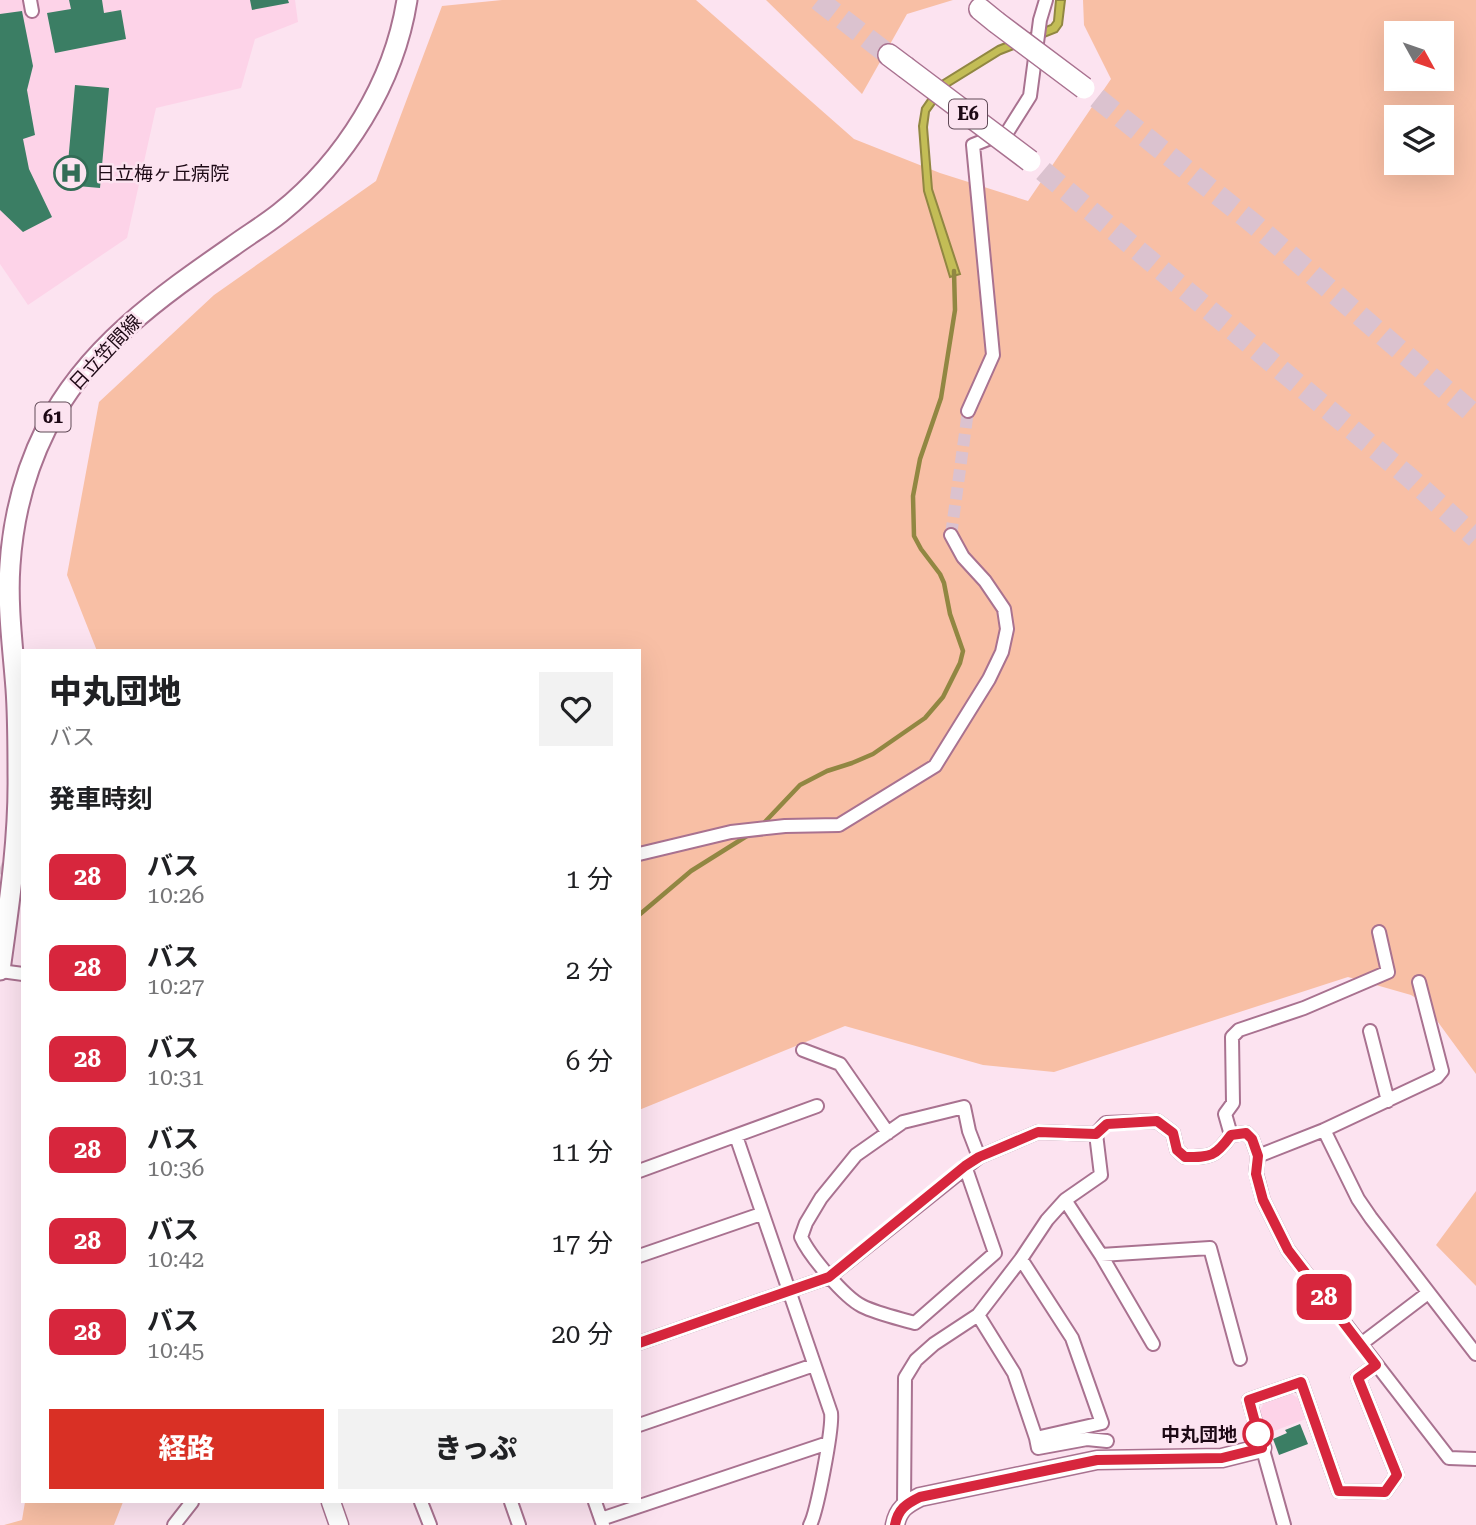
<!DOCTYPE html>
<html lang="ja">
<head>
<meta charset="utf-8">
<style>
	body { margin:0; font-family:"Roboto Serif","Noto Sans JP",serif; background:#f2f2f2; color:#202124; height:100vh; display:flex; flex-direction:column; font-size:26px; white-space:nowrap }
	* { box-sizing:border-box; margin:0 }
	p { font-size:23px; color:#757577 }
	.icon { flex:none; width:38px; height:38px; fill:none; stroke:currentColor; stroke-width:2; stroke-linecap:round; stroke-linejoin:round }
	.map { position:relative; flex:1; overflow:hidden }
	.drawer { position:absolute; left:21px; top:649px; width:620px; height:854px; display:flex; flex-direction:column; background:#fff; border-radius:0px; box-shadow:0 7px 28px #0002 }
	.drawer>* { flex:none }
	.badge { padding:0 14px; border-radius:10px; font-size:24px; line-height:46px }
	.needle { width:46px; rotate:130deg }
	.controls { position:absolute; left:1384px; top:21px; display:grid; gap:14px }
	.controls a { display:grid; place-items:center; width:70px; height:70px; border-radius:0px; background:#fff; box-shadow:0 7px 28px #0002; font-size:35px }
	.map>.badge { position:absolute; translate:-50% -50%; box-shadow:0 0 0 4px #fff }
	h2 { padding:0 28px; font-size:26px; line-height:63px }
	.round { display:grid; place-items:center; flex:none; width:74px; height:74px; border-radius:0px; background:#f2f2f2 }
	.overview { display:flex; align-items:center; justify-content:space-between; height:119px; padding:0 28px }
	h1 { font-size:33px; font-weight:800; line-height:52px }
	.button { display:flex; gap:14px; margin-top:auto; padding:14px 28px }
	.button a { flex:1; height:80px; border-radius:0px; background:#d93025; color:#fff; font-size:28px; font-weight:800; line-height:80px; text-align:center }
	.button a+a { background:#f2f2f2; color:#202124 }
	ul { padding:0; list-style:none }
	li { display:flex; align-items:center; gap:21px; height:91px; padding:0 28px }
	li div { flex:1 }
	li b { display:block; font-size:26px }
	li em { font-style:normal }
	li .badge { min-width:77px; font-weight:700; text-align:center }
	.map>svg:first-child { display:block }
	.built { fill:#fdd3e8 }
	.green { fill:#f8bfa5; fill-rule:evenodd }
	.water { fill:#c3bd56; stroke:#918742; stroke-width:2 }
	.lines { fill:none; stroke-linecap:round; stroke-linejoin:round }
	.stream { stroke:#918742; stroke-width:4.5 }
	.building { fill:#3b7e64 }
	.street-tunnel { stroke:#dbc2cf; stroke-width:12; stroke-dasharray:12 6; stroke-linecap:butt }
	.highway-tunnel { stroke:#dbc2cf; stroke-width:21; stroke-dasharray:21 10; stroke-linecap:butt }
	.street-casing { stroke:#a97290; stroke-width:16 }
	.secondary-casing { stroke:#a97290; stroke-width:21 }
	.primary-casing { stroke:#a97290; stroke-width:23 }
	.highway-casing { stroke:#a97290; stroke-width:24 }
	.street { stroke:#fff; stroke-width:12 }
	.secondary { stroke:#fff; stroke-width:18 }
	.primary { stroke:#fff; stroke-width:19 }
	.highway { stroke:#fff; stroke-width:21 }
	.highway-bridge-casing { stroke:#a97290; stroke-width:24; stroke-linecap:butt }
	.highway-bridge { stroke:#fff; stroke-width:21 }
	.line-casing { stroke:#fff; stroke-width:16 }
	.line { stroke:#d7263d; stroke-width:10 }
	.stop-dot { fill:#fff; stroke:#d7263d; stroke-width:3.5 }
	.labels { text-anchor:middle; stroke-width:5; stroke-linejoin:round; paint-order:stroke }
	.shield { fill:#fce3f0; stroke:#604a57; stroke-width:2 }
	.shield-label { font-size:18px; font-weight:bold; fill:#1d0915 }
	.poi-label { font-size:19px; fill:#1d0915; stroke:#fce3f0; text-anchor:start }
	.street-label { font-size:19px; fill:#1d0915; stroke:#fce3f0 }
	.stop-label { font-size:19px; font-weight:bold; fill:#1d0915; stroke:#fce3f0; text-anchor:end }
</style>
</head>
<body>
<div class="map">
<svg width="1476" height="1525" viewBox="0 0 1476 1525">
	<rect width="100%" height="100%" fill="#fce3f0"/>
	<path class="built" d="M0 0H295L298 22 255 39 241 88 156 108 127 238 28 305 0 264Z
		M1290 1393 1298 1398 1306 1419 1266 1434 1259 1413 1264 1402Z"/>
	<path class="green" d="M502 0H696L854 139 940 173 1028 201 1111 79 1084 25 1083 0H1476V1074L1424 1003 1411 995 1348 977 1054 1072 983 1065 845 1026 639 1110V651H97L67 575 99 402 214 295 376 181 442 6ZM1396 33H1442V79H1396ZM1396 117H1442V163H1396Z
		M766 0H953L907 14 862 94Z
		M1476 1191V1286L1436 1245Z
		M25 1502H123L114 1525H4L22 1520Z"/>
	<path class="water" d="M1056 0H1065L1062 25 1057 32 1001 54 946 88 929 112 927 127 932 189 960 274 950 277 924 191 919 126 922 108 940 82 998 46 1051 25 1054 21Z"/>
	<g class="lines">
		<path class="stream" d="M762 825 800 785 827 771 852 763 873 754 925 718 943 697 960 663 963 651 950 614 944 583 940 574 921 549 914 536 913 496 920 459 941 398 955 310 954 271
			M639 915 691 871 750 834"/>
	</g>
	<path class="building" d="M69 0H102L104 13 121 10 126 39 55 53 47 13 71 9Z
		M250 0H288L289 3 252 10Z
		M22 11 33 66 27 90 35 135 23 139 29 169 52 217 23 232 0 210V14Z
		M75 85 109 88 100 188 66 185Z
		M1300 1424 1308 1444 1279 1455 1273 1439 1287 1433 1285 1430Z"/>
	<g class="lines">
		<path class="street-tunnel" d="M951 535 968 411
			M0 868 23 876"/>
		<path class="highway-tunnel" d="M818 0 889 55
			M1097 98 1254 224 1476 416
			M1043 171 1409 477 1476 538"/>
		<g class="street-casing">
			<path id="street" d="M30 0 32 11
				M968 411 993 355 973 145 1008 131 1030 96 1040 20 1046 0
				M639 854 731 832 785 826 839 825 935 766 989 679 1002 652 1007 629 1004 609 985 581 963 557 951 535
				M0 971 23 974
				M1370 1031 1388 1101
				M803 1050 840 1064 888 1133
				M1324 1130 1358 1199 1371 1218 1476 1354
				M1231 1135 1225 1114 1233 1103 1232 1037 1239 1030 1304 1008 1388 972 1379 932
				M736 1136 831 1413C833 1428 817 1512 810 1525
				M1258 1156 1324 1130 1437 1077 1442 1071 1419 982
				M965 1166 995 1253 915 1323C898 1318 878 1314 862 1306 844 1297 809 1255 801 1237L806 1223 821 1198 856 1155 903 1122 964 1107 969 1131 979 1157
				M639 1171 817 1106
				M1065 1200 1101 1175 1096 1134
				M1101 1255 1153 1344
				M639 1256 761 1214
				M978 1315 1014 1373 1036 1438 1102 1423 1072 1338 1021 1259
				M639 1343 829 1277 979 1157 1038 1132 1096 1134 1106 1123 1157 1121 1173 1133 1177 1150 1185 1157C1211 1157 1215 1157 1231 1135L1246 1133 1252 1139 1258 1156 1256 1173 1263 1200 1288 1250 1449 1458 1476 1459
				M1361 1344 1428 1293
				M639 1425 814 1365
				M1036 1438 1038 1448 1087 1439 1107 1441
				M421 1502 430 1525
				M511 1502 519 1525
				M595 1502 603 1525
				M904 1505 905 1378 916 1360 934 1344 978 1315 1021 1259 1047 1220 1065 1200 1101 1255 1210 1248 1240 1359
				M601 1519 828 1443
				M174 1525 192 1502
				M1284 1525 1249 1400 1301 1382 1339 1491 1385 1492 1397 1475 1358 1378 1376 1365"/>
		</g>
		<g class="secondary-casing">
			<path id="secondary" d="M331 1502 339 1525
				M895 1525C898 1509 906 1504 920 1497L1097 1460 1222 1458 1262 1448"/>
		</g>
		<g class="primary-casing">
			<path id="primary" d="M0 970C9 905 19 840 18 774 18 746 18 717 16 689 13 648 7 606 10 565 13 519 25 471 46 429 86 348 161 296 233 246 248 235 265 225 280 213 345 161 394 83 407 0"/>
		</g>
		<g class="highway-casing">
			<path id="highway" d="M980 9 996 22
				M889 55 905 67"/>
		</g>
		<use href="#street" class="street"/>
		<use href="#secondary" class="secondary"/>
		<use href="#primary" class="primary"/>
		<use href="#highway" class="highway"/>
		<g class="highway-bridge-casing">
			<path id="highway-bridge" d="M996 22 1084 88
				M905 67 1030 161"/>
		</g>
		<use href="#highway-bridge" class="highway-bridge"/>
	</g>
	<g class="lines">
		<g class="line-casing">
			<path id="line" d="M639 1343 829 1277 965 1166 979 1157 1038 1132 1096 1134 1107 1124 1157 1121 1173 1133 1177 1150 1185 1157C1211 1157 1215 1157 1231 1135L1246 1133 1252 1139 1258 1156 1256 1174 1263 1200 1288 1250 1376 1365 1358 1378 1397 1475 1385 1492 1339 1491 1301 1382 1249 1400 1262 1448 1222 1458 1097 1460 920 1497C906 1504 898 1509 895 1525"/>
		</g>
		<use href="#line" class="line"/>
	</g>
	<defs>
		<g id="hospital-ring" transform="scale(1.75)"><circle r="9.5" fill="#fce3f0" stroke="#326d56" stroke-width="1.5"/><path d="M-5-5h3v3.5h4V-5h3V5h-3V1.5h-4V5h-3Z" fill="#326d56"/></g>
	</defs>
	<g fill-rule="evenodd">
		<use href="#hospital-ring" x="71" y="173"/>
	</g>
	<circle class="stop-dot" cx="1258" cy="1434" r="14"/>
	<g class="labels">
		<g class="shield">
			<rect x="949" y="99.5" width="38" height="29" rx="5"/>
			<rect x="35.5" y="402.5" width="35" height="29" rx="5"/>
		</g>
		<g class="shield-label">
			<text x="968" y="120">E6</text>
			<text x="53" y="423">61</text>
		</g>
		<g class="poi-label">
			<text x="96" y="180">日立梅ヶ丘病院</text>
		</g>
		<g class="street-label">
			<text transform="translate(105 352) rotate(-47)" y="7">日立笠間線</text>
		</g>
		<g class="stop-label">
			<text x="1237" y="1441">中丸団地</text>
		</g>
	</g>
</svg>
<div class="controls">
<a><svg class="needle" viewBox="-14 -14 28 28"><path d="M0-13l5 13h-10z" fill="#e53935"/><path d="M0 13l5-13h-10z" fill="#757577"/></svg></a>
<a><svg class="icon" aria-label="layers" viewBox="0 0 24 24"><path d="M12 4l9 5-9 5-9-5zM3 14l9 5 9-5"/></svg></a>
</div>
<b class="badge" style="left:1324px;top:1297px;background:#d7263d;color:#fff">28</b>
<section class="drawer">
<div class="overview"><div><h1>中丸団地</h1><p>バス</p></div><a class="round"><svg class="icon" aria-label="heart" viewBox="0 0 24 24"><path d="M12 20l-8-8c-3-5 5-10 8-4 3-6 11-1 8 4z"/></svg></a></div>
<h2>発車時刻</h2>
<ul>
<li><span class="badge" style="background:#d7263d;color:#fff">28</span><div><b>バス</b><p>10:26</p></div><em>1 分</em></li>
<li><span class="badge" style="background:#d7263d;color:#fff">28</span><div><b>バス</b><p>10:27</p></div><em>2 分</em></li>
<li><span class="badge" style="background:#d7263d;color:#fff">28</span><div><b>バス</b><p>10:31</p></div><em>6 分</em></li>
<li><span class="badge" style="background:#d7263d;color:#fff">28</span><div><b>バス</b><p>10:36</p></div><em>11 分</em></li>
<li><span class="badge" style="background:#d7263d;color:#fff">28</span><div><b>バス</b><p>10:42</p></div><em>17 分</em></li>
<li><span class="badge" style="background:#d7263d;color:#fff">28</span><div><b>バス</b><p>10:45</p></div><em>20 分</em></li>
</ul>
<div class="button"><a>経路</a><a>きっぷ</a></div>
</section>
</div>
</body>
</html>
